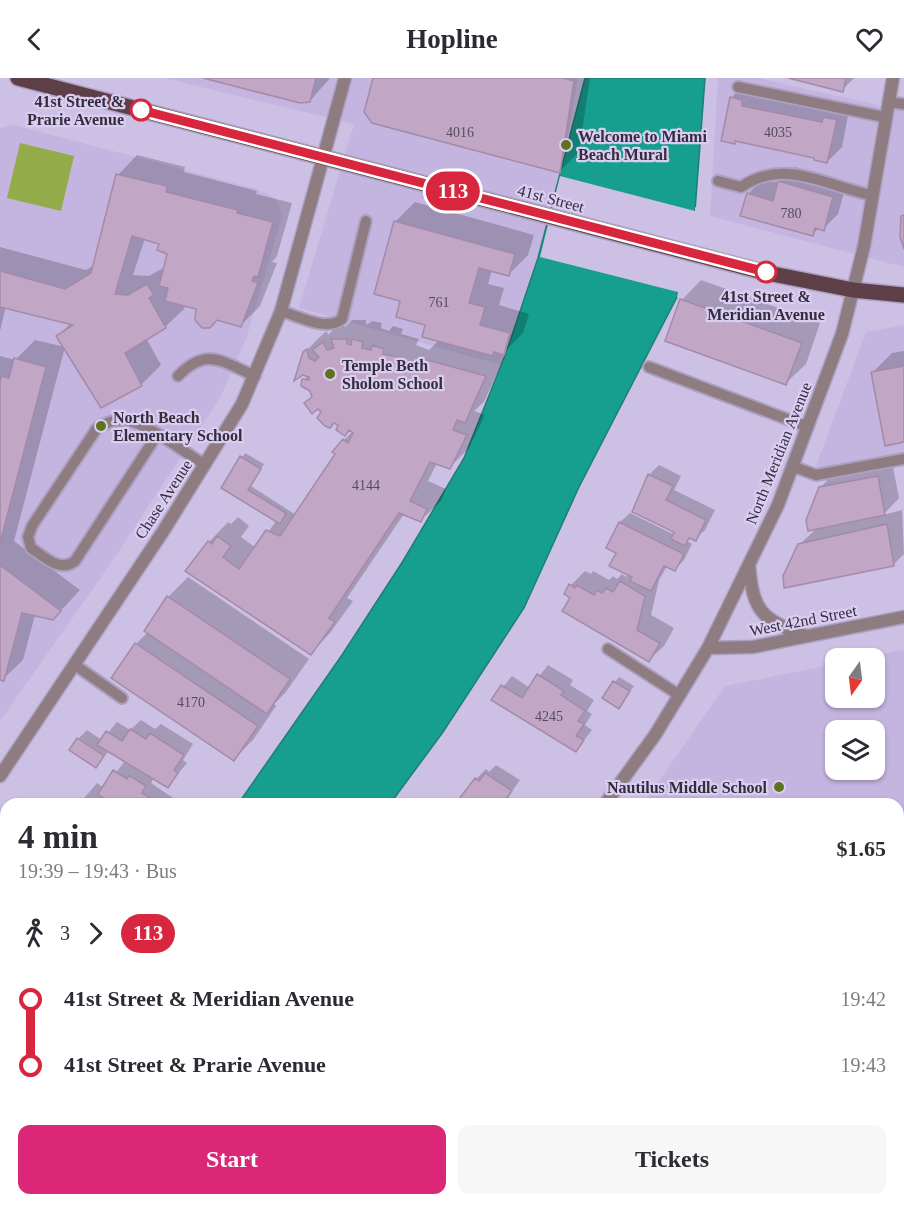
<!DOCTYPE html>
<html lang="en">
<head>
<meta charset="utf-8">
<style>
	body { margin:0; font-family:Georgia,serif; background:#f7f7f7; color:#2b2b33; height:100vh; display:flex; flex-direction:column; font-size:22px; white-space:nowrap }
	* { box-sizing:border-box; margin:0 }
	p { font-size:20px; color:#7c7c81 }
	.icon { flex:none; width:33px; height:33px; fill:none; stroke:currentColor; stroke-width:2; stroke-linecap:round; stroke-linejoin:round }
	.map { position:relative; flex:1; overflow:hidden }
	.drawer { position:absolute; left:0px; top:720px; width:904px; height:408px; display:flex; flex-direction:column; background:#fff; border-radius:18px 18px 0 0; box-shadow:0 2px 4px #0004 }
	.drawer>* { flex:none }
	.badge { padding:0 12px; border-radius:20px; font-size:21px; line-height:39px }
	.needle { width:39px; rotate:194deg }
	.controls { position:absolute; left:825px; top:570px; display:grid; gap:12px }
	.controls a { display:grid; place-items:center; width:60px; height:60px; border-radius:12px; background:#fff; box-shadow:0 2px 4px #0004; font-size:30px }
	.map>.badge { position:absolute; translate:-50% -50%; box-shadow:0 0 0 3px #fff }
	.legs { display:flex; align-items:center; gap:9px; height:66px; padding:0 18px; font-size:20px }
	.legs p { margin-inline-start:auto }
	.overview { display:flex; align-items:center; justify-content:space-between; height:102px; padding:0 18px }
	h1 { font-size:33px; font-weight:800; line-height:45px }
	.cta { display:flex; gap:12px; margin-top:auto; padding:12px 18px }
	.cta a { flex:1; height:69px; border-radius:12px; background:#db2777; color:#fff; font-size:24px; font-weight:800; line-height:69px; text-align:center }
	.cta a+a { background:#f7f7f7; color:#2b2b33 }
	ul { padding:0 18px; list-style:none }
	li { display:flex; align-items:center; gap:21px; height:66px; font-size:22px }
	li i { display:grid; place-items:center; width:9px; height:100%; margin:0 8px; background:currentColor }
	li i::after { content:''; width:15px; height:15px; margin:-8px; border:4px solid; border-radius:50%; background:#fff }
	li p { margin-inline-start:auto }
	li:first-child i { background:linear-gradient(#0000 50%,currentColor 0) }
	li:last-child i { background:linear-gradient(currentColor 50%,#0000 0) }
	header { display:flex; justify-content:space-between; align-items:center; height:78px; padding:0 18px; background:#fff; font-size:27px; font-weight:800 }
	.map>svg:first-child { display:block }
	.built { fill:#c4b4e0; fill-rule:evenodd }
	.green { fill:#93ab49 }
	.water { fill:#169f8e; stroke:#1f7d75; stroke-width:1.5 }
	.pier { fill:#cdc0e5 }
	.shadow { fill:#0003; fill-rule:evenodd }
	.building { fill:#c1a6c5; stroke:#a48aa9; stroke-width:1.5 }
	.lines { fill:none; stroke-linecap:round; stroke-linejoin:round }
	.service-casing { stroke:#aba0c0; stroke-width:14 }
	.minor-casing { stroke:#aba0c0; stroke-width:15 }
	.primary-casing { stroke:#aba0c0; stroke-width:18 }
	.service { stroke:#8f7c81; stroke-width:10 }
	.minor { stroke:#8f7c81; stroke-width:12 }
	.primary { stroke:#5e3f47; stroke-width:15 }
	.line-1-casing { stroke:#fff; stroke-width:14 }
	.line-1 { stroke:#d7263d; stroke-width:9 }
	.stop-1-dot { fill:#fff; stroke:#d7263d; stroke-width:3 }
	.poi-dot { fill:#5f7220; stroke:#dacdf2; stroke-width:2 }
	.labels { text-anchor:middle; stroke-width:4.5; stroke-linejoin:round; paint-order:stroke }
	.number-label { font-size:14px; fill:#564b5e }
	.stop-label { font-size:16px; font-weight:bold; fill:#332d3c; stroke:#dacdf2; text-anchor:end }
	.poi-label { font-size:16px; font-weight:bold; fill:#332d3c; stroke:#dacdf2; text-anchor:start }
	.street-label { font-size:16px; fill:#332d3c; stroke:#dacdf2 }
</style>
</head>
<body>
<header><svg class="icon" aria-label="back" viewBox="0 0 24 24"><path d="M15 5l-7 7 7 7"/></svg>Hopline<svg class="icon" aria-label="heart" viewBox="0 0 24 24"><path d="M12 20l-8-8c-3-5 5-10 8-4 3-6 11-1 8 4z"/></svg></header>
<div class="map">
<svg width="904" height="1128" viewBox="0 0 904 1128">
	<rect width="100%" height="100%" fill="#cdc0e5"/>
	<path class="built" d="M164 0H578L561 96 538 180 501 287 299 230 354 46Z
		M718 0H758L904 33V189L710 138Z
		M14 47 257 111 276 121 282 139 246 261 220 320 111 485 0 643V50Z
		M904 247V387L810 404 866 254Z
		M904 572V832L899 830 898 726H643L725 608 835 586 836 620H874V580H861ZM836 652H874V692H836Z"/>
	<path class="green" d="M20 65 74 78 61 133 7 120Z
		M899 830 904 832V1079L898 1075Z"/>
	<path class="water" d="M585 0H705L695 133 677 219 579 409 524 530 443 654 390 726H238L342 577 403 483 464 380 506 275 538 180Z
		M6 1021V1122H85L80 1128H0V1028Z"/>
	<path class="pier" d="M560 98 695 133V129L698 130 680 219H677L678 214 540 179Z"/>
	<path class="shadow" d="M209 0H330L310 23Z
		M375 0H590L579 74 560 93Z
		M794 0H854L842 12Z
		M746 5 850 27 842 69 827 84 816 79 737 62 734 64 731 20Z
		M137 77 185 89 184 94 257 113 256 116 292 125 277 178 272 184 277 185 260 228 241 247 183 226 185 230 165 249 146 260 161 287 141 307 65 269 14 463 80 512 53 541 35 537 23 582 3 601 0 600V278L15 282 35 262 65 269 58 258 71 245 6 228 0 253V169L86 192 95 187 118 97ZM145 160 160 164 168 175 165 189 149 198 133 197Z
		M795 89 847 104 838 136 823 151 819 150 812 157 748 116 763 101 778 105Z
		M415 124 534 157 528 177 509 196 492 192 488 206 504 210 499 227 529 236 523 255 501 277 505 278 484 324 474 333 485 337 469 370 449 390 437 385 428 403 446 411 441 423 421 442 404 436 347 520 353 523 330 555 311 575 209 464 228 444 231 446 238 439 249 448 241 459 256 470 277 442 223 410 245 375 264 386 251 408 296 437 344 362 353 353 306 325 313 318 304 302 308 297 304 275 324 255 327 253 328 257 337 248 343 246 345 249 352 242H366V247L373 243 382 245 381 250 389 253 393 248 403 251 401 256 419 261 416 267 429 272 439 262 402 222 395 144Z
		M701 202 820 245 806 286 786 305 682 222Z
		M904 273V363L873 294 892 275Z
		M892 384 899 420 883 437 902 432 904 476 894 486 786 508 799 467 818 449 820 410 835 394Z
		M659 387 681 398 674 412 715 432 705 452 695 461 691 459 687 463 692 466 684 482 675 491 667 488 659 502 651 537 674 550 664 568 649 582 572 519 571 507 585 493 591 496 593 493 609 502 613 498 617 501 622 496 626 499 629 496 618 474 608 469 620 444 630 435 675 457 676 454 649 397Z
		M188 499 309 581 286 614 274 626 276 628 253 662 234 681 136 566 148 554 146 552 168 519Z
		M548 587 573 602 570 607 594 622 587 633 592 636 585 647 592 652 576 672 493 621 512 598 530 610Z
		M619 599 634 608 619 629 604 619Z
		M141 642 155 651 161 646 193 666 183 682 187 685 168 708 154 700 151 705 182 726H79L97 705 104 710 125 683 109 673 96 688 78 661 87 652 102 662 117 644 130 652Z
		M496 687 520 702 508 719 513 724 469 726 476 701 486 691 489 694Z
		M0 848 6 853V946L0 941Z
		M898 1095 904 1099V1120L898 1128H852L857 1122H898Z
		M154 1122H252L247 1128H149Z
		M381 1122H434L432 1125 436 1128H375Z
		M500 1122H516L525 1127 530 1122H589L583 1128H494Z"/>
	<path class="building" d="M203 0H316L310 24 300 25Z
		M373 0H563L574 3 560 95 372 45 364 34Z
		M788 0H846L843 14Z
		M730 19 742 22V28L822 44 823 39 837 42 827 85 814 82V80L735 63V66L721 63Z
		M116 96 167 108 166 114 238 132 237 135 273 144 258 199 254 198 252 203 258 205 241 249 217 242 210 250H202L195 242 196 231 165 223 168 210 159 208 167 176 157 172 159 166 132 158 115 216 128 217 147 206 154 217 149 220 166 250 125 275 142 308 101 330 56 258 73 247 0 229V193L65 211 91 195Z
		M778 103 833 119 824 153 815 150 813 158 740 138 747 115 773 123Z
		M904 137V171L900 159 901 138Z
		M394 143 515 176 509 198 479 190 469 225 485 229 480 247 510 255 504 277 494 274 493 278 422 259 425 247 396 239 400 223 374 216Z
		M680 221 802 265 786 307 665 263Z
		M331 261H347V266L351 267 352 261 363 264 362 270 371 272 372 267 384 271 383 276 401 280 398 287 417 293 420 280 486 298 465 345 457 342 453 352 467 357 450 391 430 384 410 423 427 431 421 444 399 435 329 540 335 544 311 577 185 493 208 463 212 466 217 458 231 468 223 479 239 491 266 452 280 458 335 376 332 374 343 361 348 365 353 355 349 352 345 358 336 352 338 347 334 345 330 350 325 348 317 340 321 334 318 331 312 336 304 325 312 319 310 313 301 308 302 301 309 302V299L303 297 294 303 303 274 307 271 309 280 315 283 319 279 312 272 323 264 327 272 334 270Z
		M14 280 46 289 0 465V302L2 298 9 300Z
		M904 288V364L885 368 871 294Z
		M240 378 261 391 248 412 286 435 280 446 221 410Z
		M648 396 673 408 666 422 706 442 696 463 689 460 685 468 671 461 674 454 632 434Z
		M878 398 885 437 808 453 806 442 819 409Z
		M619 444 684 476 675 493 664 488 651 513 630 503 632 499 609 488 616 475 606 470Z
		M887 446 894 488 784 510 783 498 798 466Z
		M0 487 61 533 53 542 22 535 4 603 0 602Z
		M620 503 645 518 637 552 660 565 649 584 562 533 570 520 564 516 569 506 575 510 577 507 594 517 597 512 602 515 606 510 613 514Z
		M167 518 290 601 267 636 144 553Z
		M135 565 258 648 234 683 111 600Z
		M537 596 564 613 561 617 585 633 578 643 584 646 576 658 584 662 576 674 491 622 501 607 522 620Z
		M613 603 630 613 619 631 602 620Z
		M130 651 146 661 150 655 184 677 174 692 178 695 168 710 97 667 106 653 122 663Z
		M77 660 104 678 96 690 69 672Z
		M113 692 127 701 129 697 146 708 142 715 159 726H108L109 724 98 716Z
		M485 695 512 713 502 726H466L459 721 475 700 479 703Z
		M0 865 6 870V896L0 891Z
		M0 904 6 909V948L0 943Z
		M898 1112 904 1119 897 1128H851L855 1122H898Z
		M181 1122H222L230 1128H193Z
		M385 1122H431L432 1123 429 1128H387L383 1125Z
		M534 1122H552L560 1128H523L526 1123 530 1126Z"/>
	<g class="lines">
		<g class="service-casing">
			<path id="service" d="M738 9 884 39
				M888 24 904 26
				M718 103 741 109C785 79 826 108 871 117
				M281 233C298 238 327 254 342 241L366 143
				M649 289 808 349
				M178 298C207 268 222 284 255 298
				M157 357 75 483C60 495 45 479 31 470L28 459 32 448 97 350C105 345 113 342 123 342 144 342 185 375 204 386
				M792 388 816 397 904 381
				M608 571 679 617
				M75 587 122 620"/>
		</g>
		<g class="minor-casing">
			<path id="minor" d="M749 486C753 534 761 541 806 558
				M708 570 753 569 904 539
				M0 698 164 452 242 326 281 233 345 0
				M605 726 655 657 708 570 778 427 842 256 864 168 893 0
				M753 1122 761 1128
				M299 1128 304 1122
				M645 1128 650 1122"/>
		</g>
		<g class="primary-casing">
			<path id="primary" d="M18 0 763 194 853 212 904 217"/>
		</g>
		<use href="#service" class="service"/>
		<use href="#minor" class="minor"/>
		<use href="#primary" class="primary"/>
	</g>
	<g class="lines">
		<g class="line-1-casing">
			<path id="line-1" d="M141 32 766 194"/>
		</g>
		<use href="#line-1" class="line-1"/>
	</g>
	<g class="stop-1-dot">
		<circle cx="141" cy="32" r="10"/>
		<circle cx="766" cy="194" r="10"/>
	</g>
	<g class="poi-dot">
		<circle cx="566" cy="67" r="6"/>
		<circle cx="330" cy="296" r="6"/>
		<circle cx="101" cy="348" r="6"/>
		<circle cx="779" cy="709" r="6"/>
	</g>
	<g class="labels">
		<g class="number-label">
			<text x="460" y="59">4016</text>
			<text x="778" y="59">4035</text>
			<text x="791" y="140">780</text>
			<text x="439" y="229">761</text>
			<text x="366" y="412">4144</text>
			<text x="191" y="629">4170</text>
			<text x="549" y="643">4245</text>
		</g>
		<g class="stop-label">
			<text x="124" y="29">41st Street &amp;<tspan x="124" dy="18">Prarie Avenue</tspan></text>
			<text x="766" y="224" text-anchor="middle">41st Street &amp;<tspan x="766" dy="18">Meridian Avenue</tspan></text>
		</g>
		<g class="poi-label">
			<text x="578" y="64">Welcome to Miami<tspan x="578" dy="18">Beach Mural</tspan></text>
			<text x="342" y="293">Temple Beth<tspan x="342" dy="18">Sholom School</tspan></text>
			<text x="113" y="345">North Beach<tspan x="113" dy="18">Elementary School</tspan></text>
			<text x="767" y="715" text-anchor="end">Nautilus Middle School</text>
		</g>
		<g class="street-label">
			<text transform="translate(551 120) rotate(15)" y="6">41st Street</text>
			<text transform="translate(778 375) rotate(-68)" y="6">North Meridian Avenue</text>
			<text transform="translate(163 421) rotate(-57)" y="6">Chase Avenue</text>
			<text transform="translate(803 542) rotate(-11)" y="6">West 42nd Street</text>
		</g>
	</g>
</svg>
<div class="controls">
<a><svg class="needle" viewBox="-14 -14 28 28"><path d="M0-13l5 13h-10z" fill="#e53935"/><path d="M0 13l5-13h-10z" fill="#7c7c81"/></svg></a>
<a><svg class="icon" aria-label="layers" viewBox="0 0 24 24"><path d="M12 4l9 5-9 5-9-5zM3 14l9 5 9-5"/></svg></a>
</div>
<b class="badge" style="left:453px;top:113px;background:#d7263d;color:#fff">113</b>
<section class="drawer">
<div class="overview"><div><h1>4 min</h1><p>19:39 – 19:43 · Bus</p></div><b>$1.65</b></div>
<div class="legs"><svg class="icon" aria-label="walk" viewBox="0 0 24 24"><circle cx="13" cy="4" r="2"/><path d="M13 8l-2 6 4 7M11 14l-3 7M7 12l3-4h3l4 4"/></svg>3<svg class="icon" aria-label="forward" viewBox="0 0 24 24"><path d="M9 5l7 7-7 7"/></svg><b class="badge" style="background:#d7263d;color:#fff">113</b></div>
<ul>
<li><i style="color:#d7263d"></i><b>41st Street &amp; Meridian Avenue</b><p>19:42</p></li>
<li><i style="color:#d7263d"></i><b>41st Street &amp; Prarie Avenue</b><p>19:43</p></li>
</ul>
<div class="cta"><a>Start</a><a>Tickets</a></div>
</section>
</div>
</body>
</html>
